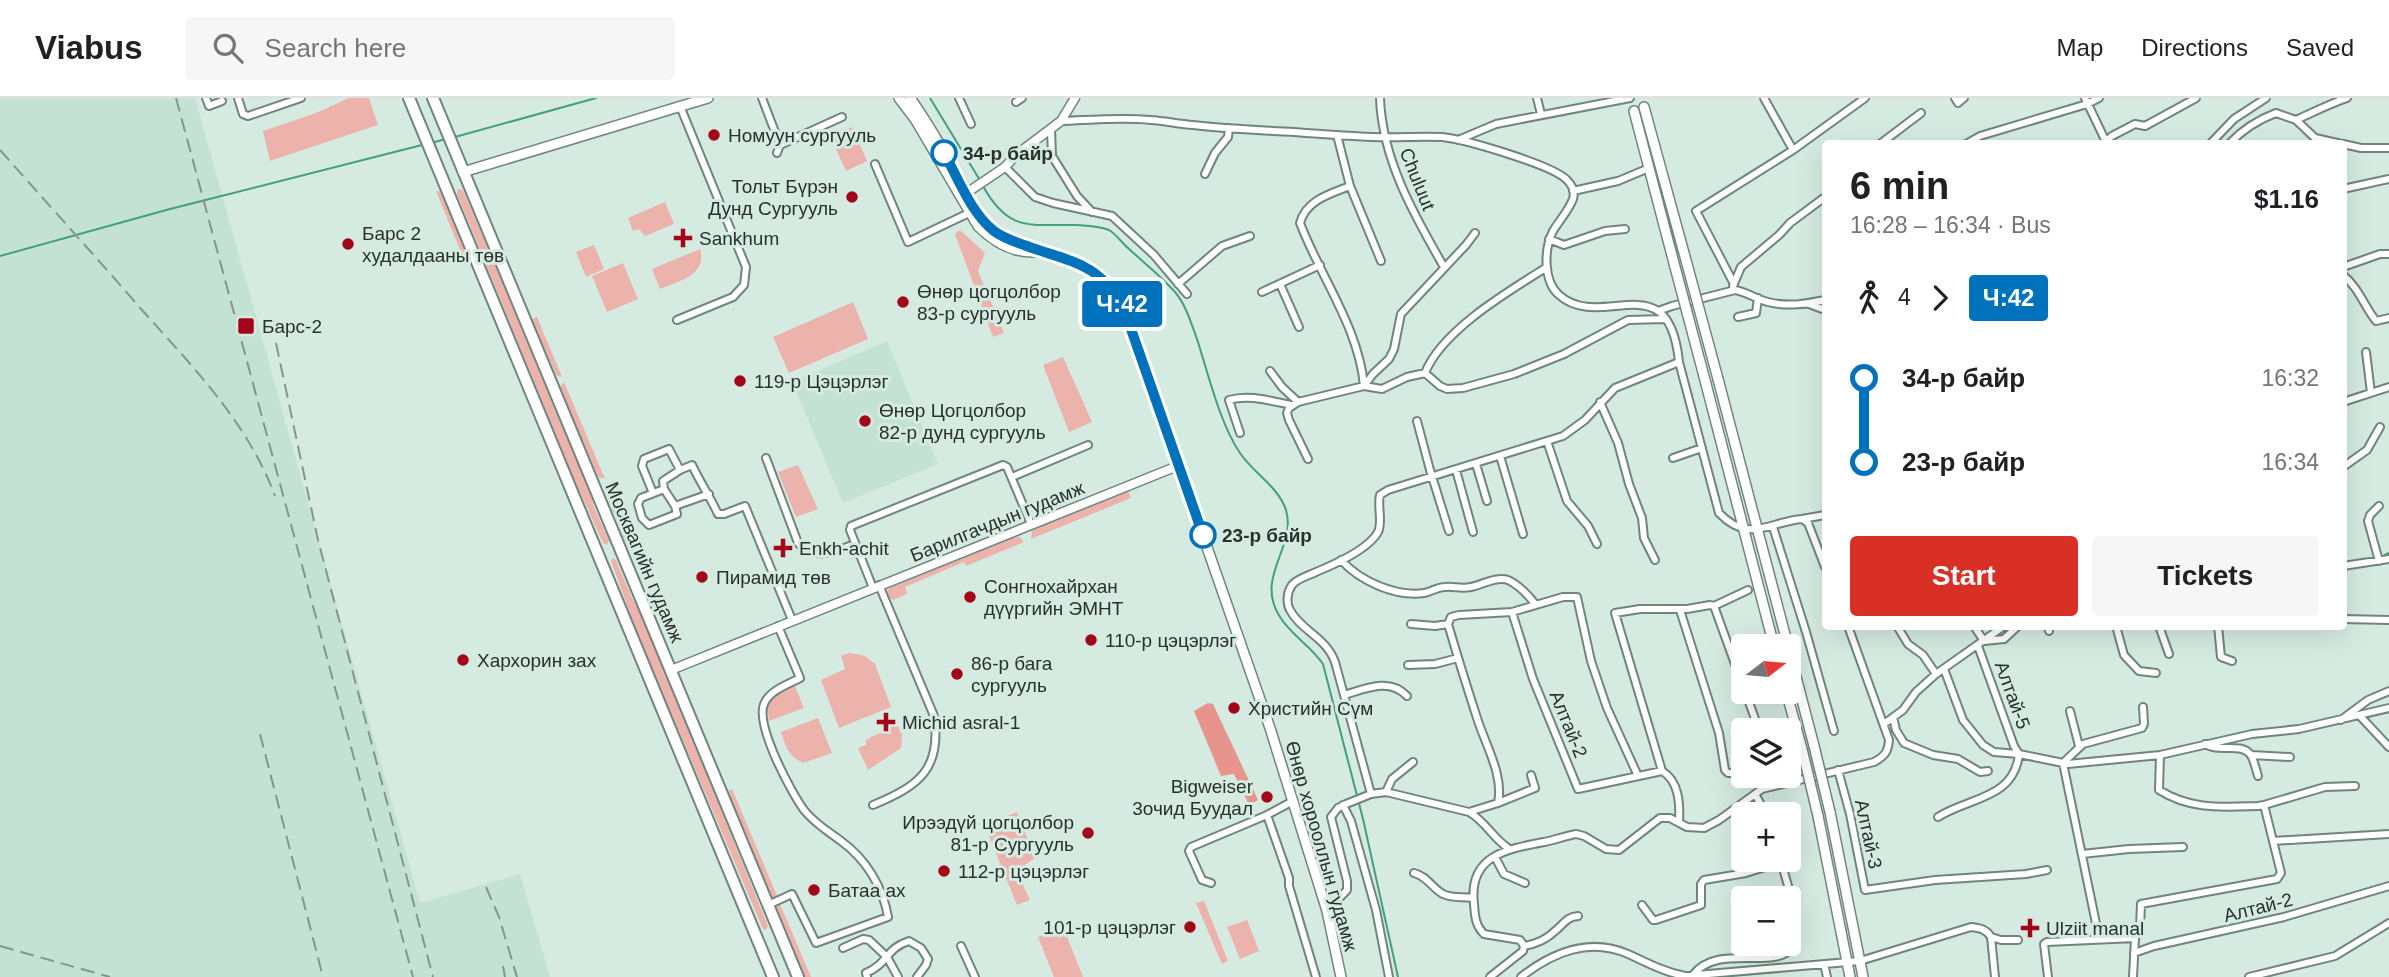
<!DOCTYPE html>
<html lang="en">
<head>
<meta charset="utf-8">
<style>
	body { margin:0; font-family:Helvetica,sans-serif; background:#f6f6f6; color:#202124; height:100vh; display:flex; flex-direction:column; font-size:26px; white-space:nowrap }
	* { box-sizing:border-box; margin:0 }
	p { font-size:23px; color:#757577 }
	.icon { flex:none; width:38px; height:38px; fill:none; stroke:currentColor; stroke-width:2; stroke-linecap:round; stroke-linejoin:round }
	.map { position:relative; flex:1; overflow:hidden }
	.panel { position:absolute; left:1822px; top:42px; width:525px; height:490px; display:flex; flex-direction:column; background:#fff; border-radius:7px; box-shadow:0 7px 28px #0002 }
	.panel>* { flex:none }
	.badge { padding:0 14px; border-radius:5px; font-size:24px; line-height:46px }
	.needle { width:46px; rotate:74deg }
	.tools { position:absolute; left:1731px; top:536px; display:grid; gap:14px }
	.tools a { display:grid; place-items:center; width:70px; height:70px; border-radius:7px; background:#fff; box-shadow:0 7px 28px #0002; font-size:35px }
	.map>.badge { position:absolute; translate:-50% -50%; box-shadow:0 0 0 4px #fff }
	.legs { display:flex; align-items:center; gap:10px; height:77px; padding:0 28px; font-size:23px }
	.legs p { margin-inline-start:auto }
	.headline { display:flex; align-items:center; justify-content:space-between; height:119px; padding:0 28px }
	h1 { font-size:38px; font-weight:800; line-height:52px }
	.primary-button { display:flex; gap:14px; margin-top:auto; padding:14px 28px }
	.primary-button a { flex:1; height:80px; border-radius:7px; background:#d93025; color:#fff; font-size:28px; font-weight:800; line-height:80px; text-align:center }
	.primary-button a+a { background:#f6f6f6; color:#202124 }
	ul { padding:0 28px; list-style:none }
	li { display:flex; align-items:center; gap:24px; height:84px; font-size:26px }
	li i { display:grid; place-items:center; width:10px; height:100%; margin:0 9px; background:currentColor }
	li i::after { content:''; width:18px; height:18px; margin:-9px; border:5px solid; border-radius:50%; background:#fff }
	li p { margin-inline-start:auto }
	li:first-child i { background:linear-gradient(#0000 50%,currentColor 0) }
	li:last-child i { background:linear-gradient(currentColor 50%,#0000 0) }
	header { display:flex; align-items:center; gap:42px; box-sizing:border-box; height:98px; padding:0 35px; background:#fff; border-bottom:2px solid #e0e0e0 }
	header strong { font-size:33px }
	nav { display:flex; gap:38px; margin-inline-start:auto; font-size:24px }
	.search { width:490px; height:63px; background:#f6f6f6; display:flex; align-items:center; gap:18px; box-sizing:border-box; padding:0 24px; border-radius:7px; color:#757577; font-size:26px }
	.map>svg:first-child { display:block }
	.built { fill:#c3e2d4 }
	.green { fill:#ecb2ac }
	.forest { fill:#e7948d }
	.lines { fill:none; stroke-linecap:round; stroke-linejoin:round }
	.stream { stroke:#439f7e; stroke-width:2 }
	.minor-casing { stroke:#70857c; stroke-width:10 }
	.tertiary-casing { stroke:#70857c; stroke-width:11 }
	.secondary-casing { stroke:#70857c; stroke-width:12 }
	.trunk-casing { stroke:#70857c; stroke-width:14 }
	.minor { stroke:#fff; stroke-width:6 }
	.tertiary { stroke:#fff; stroke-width:8 }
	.secondary { stroke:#fff; stroke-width:9 }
	.trunk { stroke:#fff; stroke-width:10 }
	.rail { stroke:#85958e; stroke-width:2; stroke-dasharray:14 7; stroke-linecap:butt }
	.secondary-bridge-casing { stroke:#70857c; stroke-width:12; stroke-linecap:butt }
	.secondary-bridge { stroke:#fff; stroke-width:9 }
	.line-1-casing { stroke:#fff; stroke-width:16 }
	.line-1 { stroke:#0072bc; stroke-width:10 }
	.poi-dot { fill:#a20618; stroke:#d5ebe1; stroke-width:2.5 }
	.stop-1-dot { fill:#fff; stroke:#0072bc; stroke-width:3.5 }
	.labels { text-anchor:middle; stroke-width:6; stroke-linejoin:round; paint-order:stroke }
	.poi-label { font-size:19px; fill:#29312d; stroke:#d5ebe1; text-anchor:start }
	.stop-label { font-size:19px; font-weight:bold; fill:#29312d; stroke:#d5ebe1; text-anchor:start }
	.street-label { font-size:19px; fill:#29312d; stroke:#d5ebe1 }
</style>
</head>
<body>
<header>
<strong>Viabus</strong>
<div class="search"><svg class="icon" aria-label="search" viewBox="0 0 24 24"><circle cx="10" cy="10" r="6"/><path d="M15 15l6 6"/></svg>Search here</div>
<nav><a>Map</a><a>Directions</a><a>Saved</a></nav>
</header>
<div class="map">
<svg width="2389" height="879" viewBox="0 0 2389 879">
	<rect width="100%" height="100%" fill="#d5ebe1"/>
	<path class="built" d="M0 0H195L420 805 520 776 550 879H0Z
		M887 243 938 366 843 405 792 284Z"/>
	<path class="green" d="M349 0H369L378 27 270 63 263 33 316 15Z
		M852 29 867 63 846 73 830 38Z
		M458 91 463 92 586 381 594 409 609 443 607 447 603 445 574 381 457 96Z
		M436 93H439L443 97 467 156 465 164Z
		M665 104 674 126 645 138 639 131 633 133 628 120Z
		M958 133H961L985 155 978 173 1004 235 993 239 955 136Z
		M594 147 604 171 586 179 576 154Z
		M700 151C708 177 678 183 660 191L652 171Z
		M623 165 638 201 607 214 592 178Z
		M853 204 868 241 789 275 773 239Z
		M537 219 562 279 556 277 532 221Z
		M1063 259 1092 324 1069 334 1043 267Z
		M564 284 605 381 598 379 560 289Z
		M798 367 818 411 796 419 778 374Z
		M606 385 634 450 627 448 603 389Z
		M1128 393 1131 400 1031 441 1032 433 1035 431Z
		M1020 439 1024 444 966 468 964 464 905 489 907 496 893 502 887 498V493L890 490 1012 440Z
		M613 460 616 462 632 500 648 530 768 828 766 832 763 831 637 535 611 463Z
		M850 555 865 558 875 566 891 609 839 630 821 582 845 571 841 558Z
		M794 586 804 610 769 623 767 612 773 597Z
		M818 620 832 655 803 665C788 658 786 649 781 634Z
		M897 626 902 637 901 650 868 672 858 650 866 647V642Z
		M732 691 778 800 774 801 771 798 728 693Z
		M1017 714 1035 760 1020 770 1023 787 1030 802 1017 807 985 728Z
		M1204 803 1228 863 1222 866 1196 805Z
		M780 806 811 879H805L777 812 776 808Z
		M1247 822 1259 853 1240 861 1227 829Z
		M1063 829 1083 879H1054L1038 839Z"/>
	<path class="forest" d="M1208 605 1213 606 1258 702 1249 707 1234 676 1221 678 1194 613Z"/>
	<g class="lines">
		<path class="stream" d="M930 0 981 84
			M455 39 596 0
			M431 45 446 41
			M983 88C1009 135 1030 126 1077 127 1088 128 1099 128 1109 132 1116 136 1122 145 1128 150 1143 164 1161 178 1175 194 1186 207 1191 225 1197 241 1208 275 1220 326 1240 355 1253 375 1278 388 1286 412 1297 449 1254 479 1280 519 1291 537 1311 548 1323 566L1363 721 1398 879
			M0 158 170 111 422 47
			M2385 457 2389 455"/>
		<g class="minor-casing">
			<path id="minor" d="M206 0 209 8 222 3
				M238 0 243 16 248 18 301 0
				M762 0 780 47 777 55
				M959 0 971 26
				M1380 0C1382 61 1414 117 1444 169
				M1537 0 1541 16
				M1764 0 1793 52
				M1955 0 1958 5 1964 0
				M2085 0 2107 46
				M1016 4 1022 0
				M2296 22C2314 14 2329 6 2347 0
				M1061 23C1091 22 1121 19 1151 22 1165 23 1179 26 1193 27 1227 31 1260 32 1294 34 1320 36 1347 38 1373 39 1396 40 1419 38 1442 39 1464 41 1553 67 1567 82 1572 87 1575 94 1573 101 1569 112 1559 123 1553 133 1544 151 1543 183 1559 197 1602 235 1669 163 1679 264L1719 415C1749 446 1768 424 1802 421L1808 425 1825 469
				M1051 31 1052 58 1077 98 1092 114
				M1337 37 1350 88 1381 163
				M1458 42 1496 26 1630 0
				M2106 43 2112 38 2135 26 2145 28 2196 0
				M1880 46 1921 15
				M1966 46 1980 38 2087 6 2099 0
				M2210 46 2234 21 2266 0
				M2229 46C2243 31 2257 22 2276 15L2296 22 2315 40 2342 46
				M2343 46 2361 50H2389
				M780 47 842 19
				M875 66 908 144 969 115
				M1005 69 1035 99 1053 105 1112 118 1154 157 1187 196
				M1205 76 1215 55 1228 39 1229 30
				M2343 91 2389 81
				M1573 93 1618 83 1649 70
				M1475 135 1466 147 1401 216 1394 251 1389 261 1373 276 1364 288 1382 291 1407 279 1425 275 1440 288 1447 291 1463 290 1514 276 1564 256 1628 222 1666 221
				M1549 141 1564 147 1605 133 1625 131
				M2343 169 2380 156H2389
				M2343 177C2359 190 2364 208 2376 223L2389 220
				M1178 186 1222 148 1250 138
				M1280 186 1299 229
				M1734 186 1696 113 1793 52 1865 0
				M1733 188 1741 169 1779 137 1790 125 1825 99
				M1262 194 1320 167
				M1809 206 1825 212
				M1658 213 1672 208 1735 192C1747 194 1756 201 1768 204 1787 209 1806 206 1825 202
				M1738 219 1756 215 1758 200
				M677 222 733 199 744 187 746 169 680 8
				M2366 254 2371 295
				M1270 273 1282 289 1298 304
				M1425 275C1442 232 1509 193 1547 169
				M1600 304 1618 345 1629 386 1642 420 1644 440 1655 462
				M2343 304 2389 289
				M1417 323 1430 372 1449 433
				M1240 335 1229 302C1250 296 1270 303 1291 307
				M1547 343 1567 403 1588 428 1597 446
				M1500 358 1523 436
				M766 360 798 445C812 463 837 453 855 446
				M1673 360 1702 350
				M1308 361 1289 322 1287 315 1289 310 1298 304 1364 288C1359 230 1320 178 1300 125 1306 102 1330 96 1350 88
				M1476 366 1487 403
				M2343 369 2367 352 2380 329
				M1456 372 1473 434
				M1012 379 1088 347
				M664 391 641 400 638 406 642 420 649 427 677 416 675 408
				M653 395 642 368 644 361 669 351 680 372
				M709 396 675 408 664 391 663 383 680 372 692 367C700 384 710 399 718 416H724L745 408 792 522
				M2379 408 2370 417 2368 423 2379 463
				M1802 421 1825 417
				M1773 429 1806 534 1834 633
				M1341 462C1360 483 1395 499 1424 495 1431 494 1437 489 1445 489 1454 488 1460 491 1471 489 1481 487 1497 478 1508 482 1519 487 1529 498 1536 507
				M2343 468 2389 461
				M873 490 850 432 851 428 1003 367 1007 369 1031 426
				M1714 508 1743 588
				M1680 512 1719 635 1725 672 1728 675H1743
				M1512 514 1533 581 1578 691 1662 673C1679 683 1680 705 1679 724
				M2343 521 2389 522
				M1411 526 1435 528 1448 526
				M1897 528 1908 546 1923 557 1936 576
				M1974 528 1984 543
				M2047 528 2049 533
				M2116 528 2124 557 2139 573 2156 575
				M2159 528 2169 556
				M2218 528 2221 559 2232 563
				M1984 543 2004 541 2018 528
				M1978 548 2014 648 2019 656
				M1408 567 1435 566 1458 560
				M1944 571 1963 622 1983 647 1994 654 2019 656 2068 666 2160 657 2252 636 2299 631 2389 610
				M1745 593 1759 632
				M1344 597C1365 591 1389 579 1407 598
				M2070 613 2079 648
				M2360 618 2389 649
				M1893 619 1896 632 1904 645 1933 657 1958 661 1980 674 1988 673
				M2341 622 2368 602 2389 593
				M1884 626 1903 612 1916 594 1936 576 2004 528
				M2205 646C2218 655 2240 644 2250 656 2254 661 2256 672 2258 678
				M2251 657 2290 659
				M2063 665 2099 840
				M2063 665 2083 646 2142 630 2144 626 2143 609
				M1838 672 1850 716 1865 792 1935 782 2026 776 2047 772
				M1662 673 1615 515 1640 511H1687L1710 507 1714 508 1748 492
				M1757 677 1762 691
				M1386 694 1392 681 1413 664
				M1371 696 1335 564C1326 539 1301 533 1290 512 1286 505 1287 494 1292 487 1298 480 1308 478 1316 474 1333 467 1369 451 1378 434 1383 423 1377 408 1380 397L1388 392 1563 338 1585 322 1615 290 1679 264
				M1755 696 1766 716
				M1498 705 1535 690 1531 677
				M873 707C919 688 942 671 934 618L879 487
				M1343 707 1351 723 1376 812 1389 879
				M2264 707 2325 689 2355 688
				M1469 714 1498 705C1504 677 1485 646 1477 620 1467 589 1457 557 1448 526L1451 519 1459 517 1512 514 1563 499H1577L1591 563 1607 610 1638 678
				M1267 717 1289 780V788L1316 879
				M1938 719C1970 699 2014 701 2019 656
				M2273 743 2389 736
				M2082 756 2129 751 2183 749
				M1495 759 1504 776 1525 785
				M1781 763 1792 802 1788 810
				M1414 775C1427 778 1432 790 1443 796 1454 801 1462 798 1473 800
				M1211 785 1202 782 1189 753 1191 749 1267 717 1293 703
				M768 807 792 796 816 845 888 819C883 789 866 761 841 743 828 733 815 726 804 712 791 694 753 624 765 604 771 592 789 586 800 580L778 528
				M1642 807 1653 822H1656L1701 807V786L1704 782 1746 775 1781 764
				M1327 813 1347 792V783L1331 719 1338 710 1346 706 1371 696 1386 694 1469 714C1485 723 1493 740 1508 750
				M1991 839 1995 879
				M1991 839 2001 842H2018
				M961 848 975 879
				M1524 848C1536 846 1546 842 1555 833 1564 826 1566 819 1578 818
				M843 850 863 841 869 842 887 859 898 879
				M2134 855 2154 848 2284 819 2389 788
				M1824 866 1827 879
				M1693 877C1717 845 1772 872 1791 851L1788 845
				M867 879 866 875C888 866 886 850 909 843L921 850 928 861 926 867 917 879
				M1490 879 1523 853 1524 848 1520 842 1484 836C1475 827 1475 818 1474 806 1468 758 1506 751 1544 744 1555 742 1565 738 1576 736L1584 738 1606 751 1619 752 1660 720H1670L1687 729 1704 730 1719 722 1762 691 1874 664C1885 658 1888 654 1889 642L1848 528
				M1521 879C1553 854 1589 839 1628 856 1648 865 1664 874 1685 878L1860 863 1971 829C1980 830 1986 831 1991 839
				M2048 879 2044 846 2047 844 2135 840
				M2133 879 2135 840 2140 829 2141 806 2277 781 2281 775 2264 707 2258 708C2221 709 2191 712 2159 692L2160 657
				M2249 879 2335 858 2389 825"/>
		</g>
		<g class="tertiary-casing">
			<path id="tertiary" d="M962 98 1005 69 1016 57 1061 23 1075 0
				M671 572 1180 367"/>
		</g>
		<g class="secondary-casing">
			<path id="secondary" d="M899 0 915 21 978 128C994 144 1012 155 1035 154
				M910 0C929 26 944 54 960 82 970 100 979 122 996 134 1045 168 1091 146 1124 211L1270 630 1327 813 1341 879
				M1644 9 1687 166
				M1634 13 1675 169
				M463 74 708 0
				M1718 281 1788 548
				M1706 286 1774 548
				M1788 548 1814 648
				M1786 593 1802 651
				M1830 714 1863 879
				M1818 718 1850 879"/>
		</g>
		<g class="trunk-casing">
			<path id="trunk" d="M409 0 773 879
				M433 0 798 879"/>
		</g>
		<use href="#minor" class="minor"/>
		<use href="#tertiary" class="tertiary"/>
		<use href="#secondary" class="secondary"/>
		<use href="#trunk" class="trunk"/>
		<path class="rail" d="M176 0 413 879
			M0 52C47 105 95 158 142 212 193 269 248 325 275 398
			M276 245 318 442 433 879
			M260 636 323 879
			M486 789 499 819 517 879
			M0 848 110 879
			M503 868 505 879"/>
		<g class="secondary-bridge-casing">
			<path id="secondary-bridge" d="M1687 166 1718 281
				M1675 169 1706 286
				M1814 648 1830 714
				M1802 651 1818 718"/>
		</g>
		<use href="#secondary-bridge" class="secondary-bridge"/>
	</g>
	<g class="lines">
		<g class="line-1-casing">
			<path id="line-1" d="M944 55C958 80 971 115 994 133 1003 140 1013 143 1024 147 1069 164 1099 163 1124 211L1203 437"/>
		</g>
		<use href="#line-1" class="line-1"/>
	</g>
	<g class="poi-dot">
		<circle cx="714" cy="37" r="7"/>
		<circle cx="852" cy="99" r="7"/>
		<path d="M679.5 129.5h7v7h7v7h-7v7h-7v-7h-7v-7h7z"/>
		<circle cx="348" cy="146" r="7"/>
		<circle cx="903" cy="204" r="7"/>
		<rect x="237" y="219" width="18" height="18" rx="3.5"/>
		<circle cx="740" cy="283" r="7"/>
		<circle cx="865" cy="323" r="7"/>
		<path d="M779.5 439.5h7v7h7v7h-7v7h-7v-7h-7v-7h7z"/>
		<circle cx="702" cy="479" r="7"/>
		<circle cx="970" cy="499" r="7"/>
		<circle cx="1091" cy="542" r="7"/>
		<circle cx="463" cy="562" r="7"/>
		<circle cx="957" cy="576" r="7"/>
		<circle cx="1234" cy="610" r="7"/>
		<path d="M882.5 613.5h7v7h7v7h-7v7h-7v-7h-7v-7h7z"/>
		<circle cx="1267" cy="699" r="7"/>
		<circle cx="1088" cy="735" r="7"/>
		<circle cx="944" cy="773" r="7"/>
		<circle cx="814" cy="792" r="7"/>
		<circle cx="1190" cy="829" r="7"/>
		<path d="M2026.5 819.5h7v7h7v7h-7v7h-7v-7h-7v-7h7z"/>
	</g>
	<g class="stop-1-dot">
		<circle cx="944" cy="55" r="12"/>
		<circle cx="1203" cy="437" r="12"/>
	</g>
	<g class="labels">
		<g class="poi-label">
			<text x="728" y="44">Номуун сургууль</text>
			<text x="838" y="95" text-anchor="end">Тольт Бүрэн<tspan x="838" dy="22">Дунд Сургууль</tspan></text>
			<text x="362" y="142">Барс 2<tspan x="362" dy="22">худалдааны төв</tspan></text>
			<text x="699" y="147">Sankhum</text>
			<text x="917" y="200">Өнөр цогцолбор<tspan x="917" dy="22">83-р сургууль</tspan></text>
			<text x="262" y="235">Барс-2</text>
			<text x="754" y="290">119-р Цэцэрлэг</text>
			<text x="879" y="319">Өнөр Цогцолбор<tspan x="879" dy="22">82-р дунд сургууль</tspan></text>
			<text x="799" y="457">Enkh-achit</text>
			<text x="716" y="486">Пирамид төв</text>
			<text x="984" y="495">Сонгнохайрхан<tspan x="984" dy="22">дүүргийн ЭМНТ</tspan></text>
			<text x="1105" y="549">110-р цэцэрлэг</text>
			<text x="477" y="569">Хархорин зах</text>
			<text x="971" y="572">86-р бага<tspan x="971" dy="22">сургууль</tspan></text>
			<text x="1248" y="617">Христийн Сүм</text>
			<text x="902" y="631">Michid asral-1</text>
			<text x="1253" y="695" text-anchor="end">Bigweiser<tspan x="1253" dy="22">3очид Буудал</tspan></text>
			<text x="1074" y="731" text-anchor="end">Ирээдүй цогцолбор<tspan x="1074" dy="22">81-р Сургууль</tspan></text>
			<text x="958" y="780">112-р цэцэрлэг</text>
			<text x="828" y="799">Батаа ах</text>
			<text x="1176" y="836" text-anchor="end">101-р цэцэрлэг</text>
			<text x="2046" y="837">Ulziit manal</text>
		</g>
		<g class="stop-label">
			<text x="963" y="62">34-р байр</text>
			<text x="1222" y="444">23-р байр</text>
		</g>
		<g class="street-label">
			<text transform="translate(1418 81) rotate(68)" y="7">Chuluut</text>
			<text transform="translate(997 423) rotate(-22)" y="7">Барилгачдын гудамж</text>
			<text transform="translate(645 464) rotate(67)" y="7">Москвагийн гудамж</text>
			<text transform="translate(2013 597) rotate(70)" y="7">Алтай-5</text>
			<text transform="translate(1569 626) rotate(68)" y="7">Алтай-2</text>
			<text transform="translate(1869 736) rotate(78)" y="7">Алтай-3</text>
			<text transform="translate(1322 748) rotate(74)" y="7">Өнөр хорооллын гудамж</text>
			<text transform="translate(2258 809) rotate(-14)" y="7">Алтай-2</text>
		</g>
	</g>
</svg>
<div class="tools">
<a><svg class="needle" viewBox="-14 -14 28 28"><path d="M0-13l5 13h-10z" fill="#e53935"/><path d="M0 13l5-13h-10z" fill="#757577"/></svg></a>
<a><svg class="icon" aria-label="layers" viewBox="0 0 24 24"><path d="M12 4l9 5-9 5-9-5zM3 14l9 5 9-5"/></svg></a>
<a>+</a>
<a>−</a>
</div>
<b class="badge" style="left:1122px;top:206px;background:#0072bc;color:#fff">Ч:42</b>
<section class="panel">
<div class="headline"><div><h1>6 min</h1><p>16:28 – 16:34 · Bus</p></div><b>$1.16</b></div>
<div class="legs"><svg class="icon" aria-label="walk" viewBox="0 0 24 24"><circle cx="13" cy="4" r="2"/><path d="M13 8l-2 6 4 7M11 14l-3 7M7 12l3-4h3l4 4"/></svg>4<svg class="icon" aria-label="forward" viewBox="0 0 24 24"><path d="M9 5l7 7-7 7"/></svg><b class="badge" style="background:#0072bc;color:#fff">Ч:42</b></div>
<ul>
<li><i style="color:#0072bc"></i><b>34-р байр</b><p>16:32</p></li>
<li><i style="color:#0072bc"></i><b>23-р байр</b><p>16:34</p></li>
</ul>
<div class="primary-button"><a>Start</a><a>Tickets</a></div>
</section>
</div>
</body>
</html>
